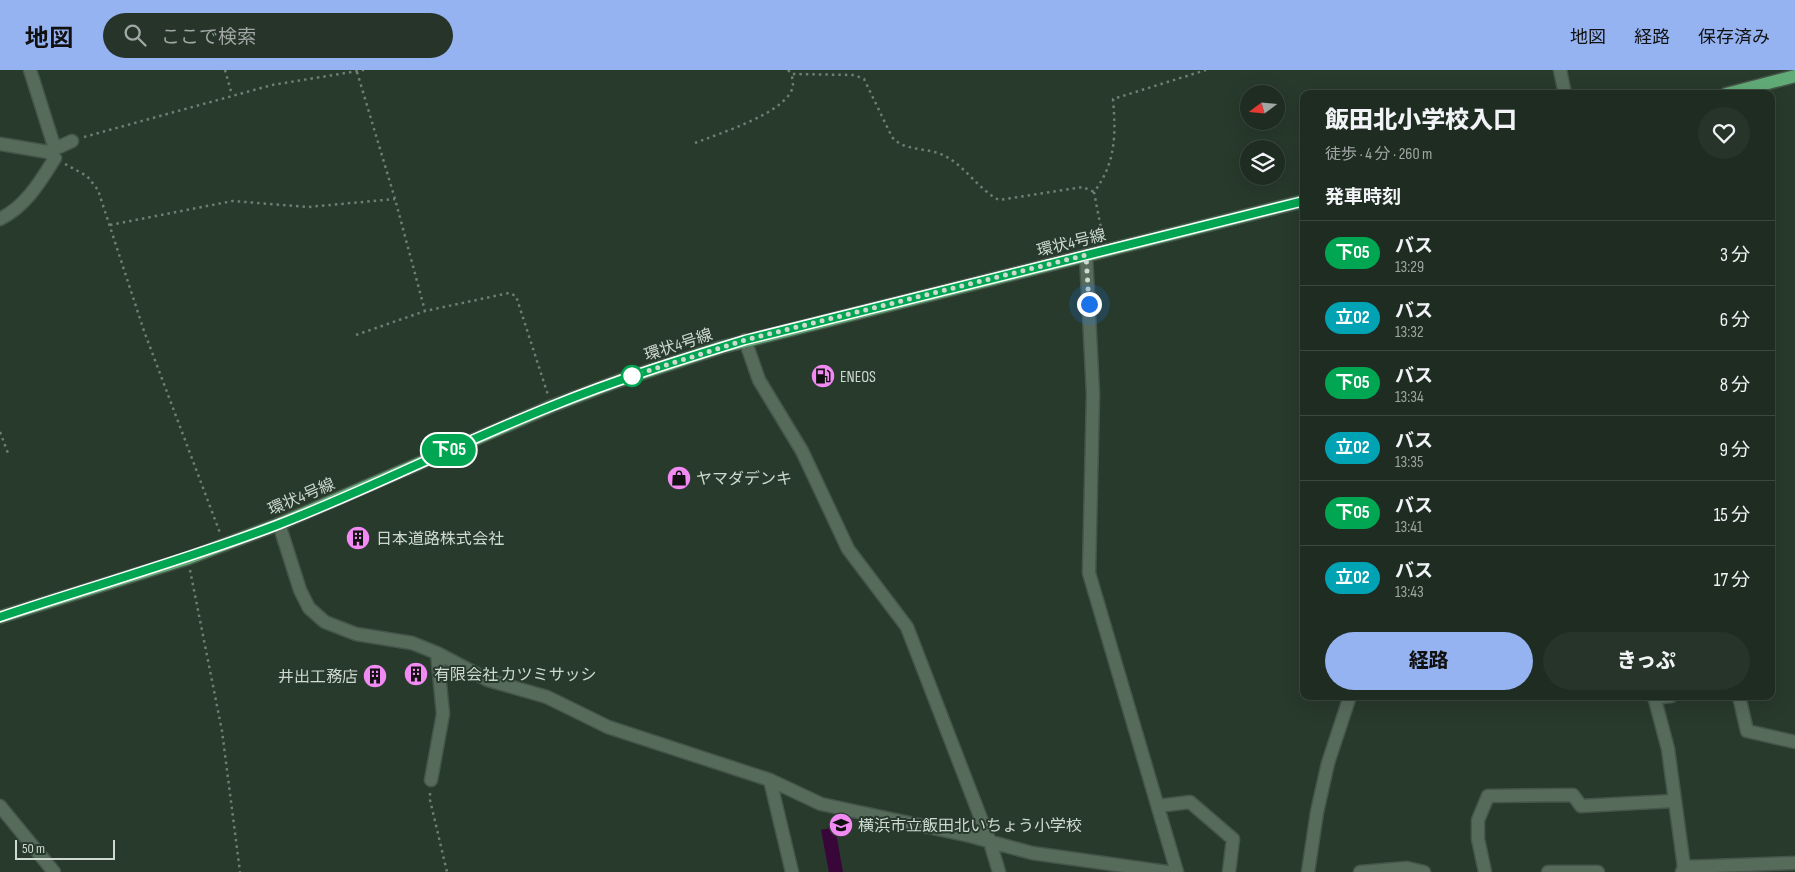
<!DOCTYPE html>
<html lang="ja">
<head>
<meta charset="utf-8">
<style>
	body { margin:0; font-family:"Sofia Sans Condensed","Noto Sans JP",sans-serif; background:#26342a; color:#f1f3f6; height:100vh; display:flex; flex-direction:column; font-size:19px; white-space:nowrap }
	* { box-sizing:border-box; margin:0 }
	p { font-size:16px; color:#a1a7a5 }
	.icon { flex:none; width:28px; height:28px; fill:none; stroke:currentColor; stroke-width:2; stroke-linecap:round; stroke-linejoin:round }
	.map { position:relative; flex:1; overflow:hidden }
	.drawer { position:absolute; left:1300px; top:20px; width:475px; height:610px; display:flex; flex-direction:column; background:#1e2c21; border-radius:10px; box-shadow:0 5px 20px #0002,0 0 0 1px #3c483f }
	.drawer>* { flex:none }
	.badge { padding:0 10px; border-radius:16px; font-size:18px; line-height:32px }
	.needle { width:32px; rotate:254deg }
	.controls { position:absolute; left:1240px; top:15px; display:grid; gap:10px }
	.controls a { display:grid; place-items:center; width:45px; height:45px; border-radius:50%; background:#1e2c21; box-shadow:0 5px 20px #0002,0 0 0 1px #3c483f; font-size:25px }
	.scale { position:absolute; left:15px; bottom:12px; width:100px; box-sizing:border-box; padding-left:5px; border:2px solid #ced9d0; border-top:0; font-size:14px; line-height:18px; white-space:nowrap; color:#ced9d0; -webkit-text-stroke:4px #283a2c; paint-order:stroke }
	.you { position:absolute; width:25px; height:25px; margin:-12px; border:4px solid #fff; border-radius:50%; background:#1a73e8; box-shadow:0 0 0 8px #1a73e833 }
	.map>.badge { position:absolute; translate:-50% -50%; box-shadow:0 0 0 2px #fff }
	h2 { padding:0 25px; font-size:19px; line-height:45px }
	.round { display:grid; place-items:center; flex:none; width:52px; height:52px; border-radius:26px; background:#26342a }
	.head { display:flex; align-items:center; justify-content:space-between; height:85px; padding:0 25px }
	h1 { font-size:24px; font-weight:800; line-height:38px }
	.button { display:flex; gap:10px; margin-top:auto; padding:10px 25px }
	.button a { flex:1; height:58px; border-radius:30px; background:#95b2f1; color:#111; font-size:20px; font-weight:800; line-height:58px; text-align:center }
	.button a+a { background:#26342a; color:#f1f3f6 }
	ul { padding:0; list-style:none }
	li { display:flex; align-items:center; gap:15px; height:65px; padding:0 25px; border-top:1px solid #3c483f }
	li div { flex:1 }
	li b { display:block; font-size:19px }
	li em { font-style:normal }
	li .badge { min-width:55px; font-weight:700; text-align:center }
	header { display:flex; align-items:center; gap:30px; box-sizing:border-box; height:70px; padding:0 25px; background:#95b2f1; color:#111 }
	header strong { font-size:24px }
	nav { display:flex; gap:28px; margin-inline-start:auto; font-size:18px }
	.search { width:350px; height:45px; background:#26342a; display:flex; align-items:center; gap:12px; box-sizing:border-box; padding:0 18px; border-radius:28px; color:#a1a7a5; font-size:19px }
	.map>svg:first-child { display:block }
	.water { fill:#380639 }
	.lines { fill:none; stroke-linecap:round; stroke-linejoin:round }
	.minor-casing { stroke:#455549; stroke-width:15 }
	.major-casing { stroke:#455549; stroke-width:15 }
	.path { stroke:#6f7e72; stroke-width:2.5; stroke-dasharray:2.5 4; stroke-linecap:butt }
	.minor { stroke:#576b5b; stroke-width:12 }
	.major { stroke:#61ab77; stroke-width:12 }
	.line-casing { stroke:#fff; stroke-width:11 }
	.line { stroke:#00a651; stroke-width:8 }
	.walk { stroke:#ced9d0; stroke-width:5; stroke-dasharray:0 9 }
	.stop-dot { fill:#fff; stroke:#00a651; stroke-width:2.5 }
	.labels { text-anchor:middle; stroke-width:4; stroke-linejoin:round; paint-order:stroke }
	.street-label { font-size:16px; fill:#ced9d0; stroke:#283a2c }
	.poi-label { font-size:16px; fill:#ced9d0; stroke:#283a2c; text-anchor:start }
</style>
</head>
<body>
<header>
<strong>地図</strong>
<div class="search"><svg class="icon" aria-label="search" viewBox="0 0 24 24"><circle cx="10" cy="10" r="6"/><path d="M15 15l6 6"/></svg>ここで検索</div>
<nav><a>地図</a><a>経路</a><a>保存済み</a></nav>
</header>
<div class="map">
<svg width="1795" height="802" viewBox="0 0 1795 802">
	<rect width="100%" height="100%" fill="#283a2c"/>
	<path class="water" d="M835 757 843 802H829L821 760Z"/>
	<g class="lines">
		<g class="minor-casing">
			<path id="minor" d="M30 0 55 79
				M1560 0 1565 24
				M0 74 48 82 55 88C40 112 26 136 0 149
				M48 82 72 71
				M1086 185 1093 324 1089 503 1177 802
				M745 270 759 310 802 381 848 479 907 557 990 772 999 802
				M279 454 300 520 309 538 325 552 356 564 412 573 437 583 488 610 547 627 608 657 770 710 821 734 970 766 1032 783 1167 802
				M1654 626 1668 679 1684 797 1682 802
				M1739 626 1747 661 1795 672
				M1654 628 1671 626
				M431 710 443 644 437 583
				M770 710 792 802
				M0 736 54 802
				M1158 736 1190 732 1233 769 1229 802
				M1684 797 1795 793
				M1308 802 1317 742 1328 693 1350 626
				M1360 802 1407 798 1424 802
				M1485 802 1478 769V750L1488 726 1573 725 1581 736 1673 731
				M1548 802H1598"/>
		</g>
		<g class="major-casing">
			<path id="major" d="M1726 24 1795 6
				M0 547 189 488 279 454 552 336 618 311 722 277 1304 131"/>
		</g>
		<path class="path" d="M225 0 232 25
			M788 0 792 4 854 5 864 9 892 67C904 82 929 77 945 86 966 97 978 119 999 130L1083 117 1094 122
			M357 2 395 129 425 241
			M84 67 272 15 364 0
			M695 73C717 64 788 43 793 16 793 13 792 8 792 4
			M65 94 87 106 98 120 144 261 220 463
			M110 155 233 131 308 137 395 129
			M1103 169 1094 122C1116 93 1116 64 1113 29L1206 0
			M356 265 425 241 509 223 516 226 548 325
			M0 362 9 386
			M190 500 222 661 240 802
			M430 723V730L447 802"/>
		<use href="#minor" class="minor"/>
		<use href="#major" class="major"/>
	</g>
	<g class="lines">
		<g class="line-casing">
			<path id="line" d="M0 547C92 516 186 490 277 455 370 419 459 373 552 336 615 310 680 290 745 270L1304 131"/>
		</g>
		<use href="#line" class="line"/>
		<path class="walk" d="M632 306 745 270 1086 185 1089 234"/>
	</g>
	<defs>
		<g id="fuel-disc" transform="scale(1.25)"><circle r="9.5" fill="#f28af3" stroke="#283a2c"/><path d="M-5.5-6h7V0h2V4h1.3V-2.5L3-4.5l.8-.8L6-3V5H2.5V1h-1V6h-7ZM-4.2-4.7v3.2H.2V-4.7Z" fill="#111"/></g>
		<g id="shop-disc" transform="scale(1.25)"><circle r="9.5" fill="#f28af3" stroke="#283a2c"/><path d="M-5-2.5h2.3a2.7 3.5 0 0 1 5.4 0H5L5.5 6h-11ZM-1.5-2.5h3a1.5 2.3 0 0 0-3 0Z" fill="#111"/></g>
		<g id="building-disc" transform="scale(1.25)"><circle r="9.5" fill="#f28af3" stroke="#283a2c"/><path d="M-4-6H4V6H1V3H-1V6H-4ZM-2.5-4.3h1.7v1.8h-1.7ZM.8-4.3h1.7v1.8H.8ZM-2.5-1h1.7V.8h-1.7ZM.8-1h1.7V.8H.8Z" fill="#111"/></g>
		<g id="school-disc" transform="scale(1.25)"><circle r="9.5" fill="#f28af3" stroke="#283a2c"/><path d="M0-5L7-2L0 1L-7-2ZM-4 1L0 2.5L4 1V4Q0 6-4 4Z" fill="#111"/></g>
	</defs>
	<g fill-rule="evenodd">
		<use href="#fuel-disc" x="823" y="306"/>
		<use href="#shop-disc" x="679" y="408"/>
		<use href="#building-disc" x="358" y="468"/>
		<use href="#building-disc" x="416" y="604"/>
		<use href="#building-disc" x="375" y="606"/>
		<use href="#school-disc" x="841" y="755"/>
	</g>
	<circle class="stop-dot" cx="632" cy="306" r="10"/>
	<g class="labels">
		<g class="street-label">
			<text transform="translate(1071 172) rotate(-14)" y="6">環状4号線</text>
			<text transform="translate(678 274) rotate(-18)" y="6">環状4号線</text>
			<text transform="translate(301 426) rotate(-23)" y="6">環状4号線</text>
		</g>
		<g class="poi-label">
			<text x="840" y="312">ENEOS</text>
			<text x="696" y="414">ヤマダデンキ</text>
			<text x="376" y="474">日本道路株式会社</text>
			<text x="434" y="610">有限会社 カツミサッシ</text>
			<text x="358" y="612" text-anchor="end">井出工務店</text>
			<text x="858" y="761">横浜市立飯田北いちょう小学校</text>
		</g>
	</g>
</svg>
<div class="controls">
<a><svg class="needle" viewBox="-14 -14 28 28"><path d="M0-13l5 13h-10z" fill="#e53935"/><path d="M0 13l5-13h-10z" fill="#a1a7a5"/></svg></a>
<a><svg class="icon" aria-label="layers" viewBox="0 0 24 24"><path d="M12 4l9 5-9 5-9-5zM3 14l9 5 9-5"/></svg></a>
</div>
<div class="scale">50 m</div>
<div class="you" style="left:1089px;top:234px"></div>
<b class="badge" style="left:449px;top:380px;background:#00a651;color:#fff">下05</b>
<section class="drawer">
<div class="head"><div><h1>飯田北小学校入口</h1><p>徒歩 · 4 分 · 260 m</p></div><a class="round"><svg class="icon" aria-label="heart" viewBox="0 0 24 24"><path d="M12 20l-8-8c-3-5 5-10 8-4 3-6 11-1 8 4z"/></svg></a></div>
<h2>発車時刻</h2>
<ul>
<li><span class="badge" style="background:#00a651;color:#fff">下05</span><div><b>バス</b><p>13:29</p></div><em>3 分</em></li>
<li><span class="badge" style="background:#00a3b4;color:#fff">立02</span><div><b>バス</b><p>13:32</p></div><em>6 分</em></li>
<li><span class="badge" style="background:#00a651;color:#fff">下05</span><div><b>バス</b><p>13:34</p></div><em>8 分</em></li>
<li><span class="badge" style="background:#00a3b4;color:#fff">立02</span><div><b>バス</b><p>13:35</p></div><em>9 分</em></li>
<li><span class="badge" style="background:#00a651;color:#fff">下05</span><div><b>バス</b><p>13:41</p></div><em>15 分</em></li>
<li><span class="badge" style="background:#00a3b4;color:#fff">立02</span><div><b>バス</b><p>13:43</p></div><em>17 分</em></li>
</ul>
<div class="button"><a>経路</a><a>きっぷ</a></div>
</section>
</div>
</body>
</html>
